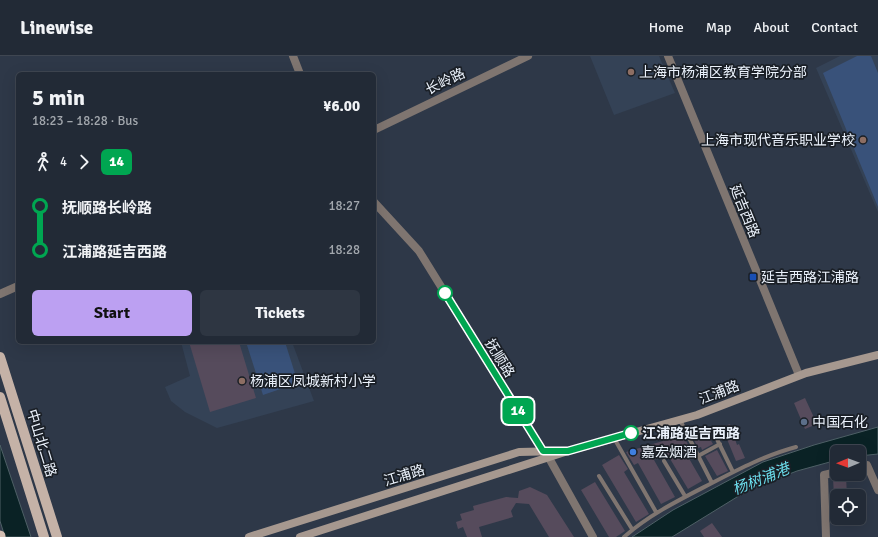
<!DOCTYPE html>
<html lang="en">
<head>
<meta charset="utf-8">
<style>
	body { margin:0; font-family:Signika,"Noto Sans SC",sans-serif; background:#2e3642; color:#f1f3f6; height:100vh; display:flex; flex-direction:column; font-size:15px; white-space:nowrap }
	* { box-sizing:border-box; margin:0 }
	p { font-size:13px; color:#a2a7ad }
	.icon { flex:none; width:22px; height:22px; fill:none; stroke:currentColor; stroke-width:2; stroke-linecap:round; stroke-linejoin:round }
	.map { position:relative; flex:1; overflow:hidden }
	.sheet { position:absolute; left:16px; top:16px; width:360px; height:272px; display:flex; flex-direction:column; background:#222a36; border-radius:6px; box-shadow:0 4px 16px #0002,0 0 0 1px #3f4651 }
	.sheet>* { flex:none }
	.badge { padding:0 8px; border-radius:6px; font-size:14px; line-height:26px }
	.needle { width:26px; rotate:269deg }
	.tools { position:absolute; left:830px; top:389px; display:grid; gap:8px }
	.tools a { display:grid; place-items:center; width:36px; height:36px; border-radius:6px; background:#222a36; box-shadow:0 4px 16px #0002,0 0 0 1px #3f4651; font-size:20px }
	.map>.badge { position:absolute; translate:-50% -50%; box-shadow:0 0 0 2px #fff }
	.legs { display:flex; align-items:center; gap:6px; height:44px; padding:0 16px; font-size:13px }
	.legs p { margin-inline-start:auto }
	.head { display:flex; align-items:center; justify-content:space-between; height:68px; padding:0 16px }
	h1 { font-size:22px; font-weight:700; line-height:30px }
	.button { display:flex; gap:8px; margin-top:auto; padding:8px 16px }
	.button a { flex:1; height:46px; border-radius:6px; background:#bca0f2; color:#111; font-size:16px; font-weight:700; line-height:46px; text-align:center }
	.button a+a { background:#2e3642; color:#f1f3f6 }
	ul { padding:0 16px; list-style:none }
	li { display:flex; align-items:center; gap:14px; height:44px; font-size:15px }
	li i { display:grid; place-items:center; width:6px; height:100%; margin:0 5px; background:currentColor }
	li i::after { content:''; width:10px; height:10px; margin:-5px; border:3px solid; border-radius:50%; background:#222a36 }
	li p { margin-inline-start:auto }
	li:first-child i { background:linear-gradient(#0000 50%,currentColor 0) }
	li:last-child i { background:linear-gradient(currentColor 50%,#0000 0) }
	header { display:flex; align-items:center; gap:24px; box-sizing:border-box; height:56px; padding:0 20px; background:#222a36; border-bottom:1px solid #3f4651 }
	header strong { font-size:19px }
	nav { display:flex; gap:22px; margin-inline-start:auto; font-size:14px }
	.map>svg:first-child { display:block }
	.built { fill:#344256 }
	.green { fill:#39527a }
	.water { fill:#0a2225; stroke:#4e6066 }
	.building { fill:#564b5c }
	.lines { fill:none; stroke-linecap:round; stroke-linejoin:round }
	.service { stroke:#7f7570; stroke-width:4 }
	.minor { stroke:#7f7570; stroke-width:8 }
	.tertiary { stroke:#7f7570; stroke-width:8 }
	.secondary { stroke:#a6988f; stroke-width:8 }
	.primary { stroke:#c5b2a7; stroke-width:10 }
	.trunk { stroke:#d3beb2; stroke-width:11 }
	.line-1-casing { stroke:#fff; stroke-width:9 }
	.line-1 { stroke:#00a651; stroke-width:6 }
	.education-dot { fill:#8d6e63; stroke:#1a1f26; stroke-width:1.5 }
	.transit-dot { fill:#1a4fb4; stroke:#1a1f26; stroke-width:1.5 }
	.stop-1-dot { fill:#fff; stroke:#00a651; stroke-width:2 }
	.service-dot { fill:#5c6f8a; stroke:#1a1f26; stroke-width:1.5 }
	.shop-dot { fill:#3f7fe0; stroke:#1a1f26; stroke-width:1.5 }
	.labels { text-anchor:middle; stroke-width:3.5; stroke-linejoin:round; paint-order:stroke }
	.poi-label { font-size:14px; fill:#ebf2fc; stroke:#1a1f26; text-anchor:start }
	.street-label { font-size:14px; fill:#ebf2fc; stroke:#1a1f26 }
	.stop-label { font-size:14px; font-weight:bold; fill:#ebf2fc; stroke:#1a1f26; text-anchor:start }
	.water-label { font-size:15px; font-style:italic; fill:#6bddec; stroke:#1a1f26 }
</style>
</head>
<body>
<header>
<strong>Linewise</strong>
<nav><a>Home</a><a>Map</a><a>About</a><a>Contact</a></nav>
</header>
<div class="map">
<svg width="878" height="481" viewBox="0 0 878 481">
	<rect width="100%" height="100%" fill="#2e3848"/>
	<path class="built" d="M590 0H659L675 37 614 59Z
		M840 0H878V156L816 12Z
		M181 286H292L314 345 217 372 185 356 171 345 165 331 190 320Z"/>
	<path class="green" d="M857 0H871L878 17V151L823 17Z
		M246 286H285L298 327 263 339Z"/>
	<path class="water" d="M878 371V398L859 400V396H837V404L797 415 750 433 672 481H632L673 454 763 406 814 389Z
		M0 389 31 481H5L0 465Z"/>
	<path class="building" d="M189 286H239L256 342 210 356Z
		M805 342 817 368 805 373 794 347Z
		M730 368 737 389 739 388 745 402 736 405 722 371Z
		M704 373 713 388 702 394 701 391 698 392 692 380Z
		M683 379 692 396 687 399 702 425 688 433 666 396 654 404 675 441 661 448 638 407 634 409 626 396Z
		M717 394 728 415 717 420 705 400Z
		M619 399 628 413 624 416 649 458 636 466 602 409Z
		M840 420H846L847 440H834L833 422Z
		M595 426 625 475 616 481H609L581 434Z
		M530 431 547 439 574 481H549L529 448 516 447 511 455 513 461 479 471 482 481H467L463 471 458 473 456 466 462 464 460 458 474 454 473 450 506 441 518 442 519 435Z
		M712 467 722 481H704L700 475Z"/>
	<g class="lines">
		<path class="service" d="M680 364 712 427
			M713 375 733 416
			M614 382 656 456
			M698 400 720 388
			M664 405 685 440
			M599 420 632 473
			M624 481C650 458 681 443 712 427 739 413 766 399 796 391"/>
		<path class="minor" d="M374 74 528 0
			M0 238 18 230
			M859 411 867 409 878 434
			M826 481 824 419 837 416"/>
		<path class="tertiary" d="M293 0 300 18
			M668 0 799 319
			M374 146 419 195 543 395 549 402 593 481"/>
		<path class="secondary" d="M249 481 519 396 561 395
			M300 481 568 395 697 359 806 317 878 299"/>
		<path class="primary" d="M0 301 57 481
			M0 341 44 481"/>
		<path class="trunk" d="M0 480V481"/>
	</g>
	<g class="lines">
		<g class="line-1-casing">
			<path id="line-1" d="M445 237 543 395H568L631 377"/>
		</g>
		<use href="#line-1" class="line-1"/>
	</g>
	<g class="education-dot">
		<circle cx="631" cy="16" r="4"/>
		<circle cx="863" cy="84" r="4"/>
		<circle cx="242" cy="325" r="4"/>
	</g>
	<rect class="transit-dot" x="749" y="217" width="8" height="8" rx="2"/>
	<g class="stop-1-dot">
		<circle cx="445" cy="237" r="7"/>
		<circle cx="631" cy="377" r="7"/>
	</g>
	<circle class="service-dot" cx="804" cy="366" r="4"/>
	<circle class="shop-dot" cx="633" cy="396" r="4"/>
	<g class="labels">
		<g class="poi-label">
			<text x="639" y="21">上海市杨浦区教育学院分部</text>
			<text x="855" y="89" text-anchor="end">上海市现代音乐职业学校</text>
			<text x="761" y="226">延吉西路江浦路</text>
			<text x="250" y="330">杨浦区凤城新村小学</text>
			<text x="812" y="371">中国石化</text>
			<text x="641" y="401">嘉宏烟酒</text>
		</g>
		<g class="street-label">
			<text transform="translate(445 25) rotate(-26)" y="5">长岭路</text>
			<text transform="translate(745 155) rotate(68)" y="5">延吉西路</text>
			<text transform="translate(500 302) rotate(58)" y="5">抚顺路</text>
			<text transform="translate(719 336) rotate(-21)" y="5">江浦路</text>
			<text transform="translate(42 387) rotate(73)" y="5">中山北二路</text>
			<text transform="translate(404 419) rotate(-17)" y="5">江浦路</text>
		</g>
		<g class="stop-label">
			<text x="642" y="382">江浦路延吉西路</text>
		</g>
		<g class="water-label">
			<text transform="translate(761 423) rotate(-22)" y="5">杨树浦港</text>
		</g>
	</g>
</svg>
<div class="tools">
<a><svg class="needle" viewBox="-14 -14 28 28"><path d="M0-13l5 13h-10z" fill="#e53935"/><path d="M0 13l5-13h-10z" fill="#a2a7ad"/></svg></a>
<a><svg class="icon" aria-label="locate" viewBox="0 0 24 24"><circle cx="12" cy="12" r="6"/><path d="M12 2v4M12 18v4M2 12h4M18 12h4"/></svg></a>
</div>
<b class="badge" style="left:518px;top:355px;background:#00a651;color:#fff">14</b>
<section class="sheet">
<div class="head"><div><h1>5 min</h1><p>18:23 – 18:28 · Bus</p></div><b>¥6.00</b></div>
<div class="legs"><svg class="icon" aria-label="walk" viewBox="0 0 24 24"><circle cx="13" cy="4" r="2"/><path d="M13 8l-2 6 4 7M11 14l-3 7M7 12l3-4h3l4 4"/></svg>4<svg class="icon" aria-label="forward" viewBox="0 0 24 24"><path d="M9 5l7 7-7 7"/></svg><b class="badge" style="background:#00a651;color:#fff">14</b></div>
<ul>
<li><i style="color:#00a651"></i><b>抚顺路长岭路</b><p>18:27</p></li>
<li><i style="color:#00a651"></i><b>江浦路延吉西路</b><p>18:28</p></li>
</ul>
<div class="button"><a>Start</a><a>Tickets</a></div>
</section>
</div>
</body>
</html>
